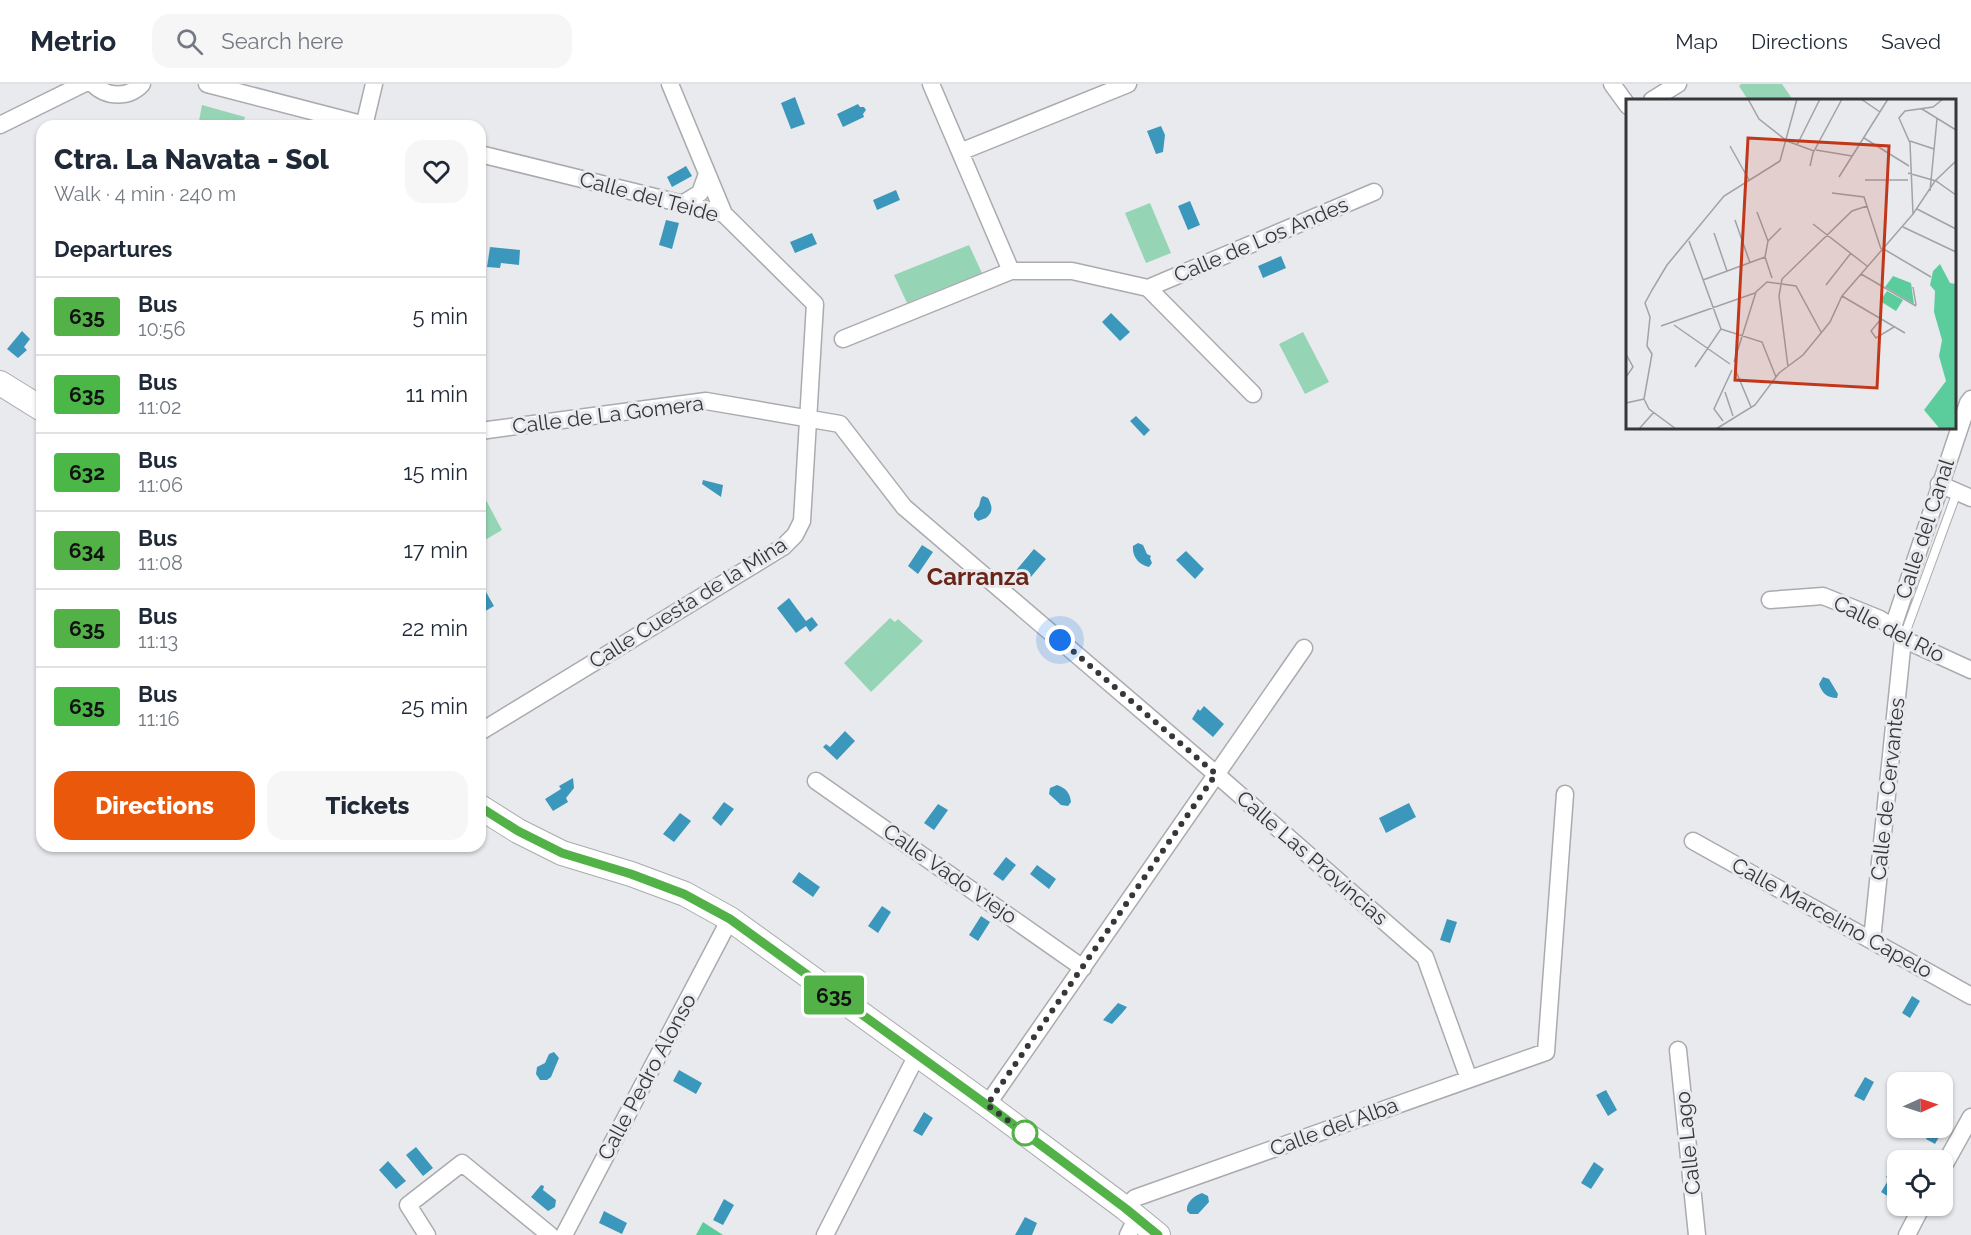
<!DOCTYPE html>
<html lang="en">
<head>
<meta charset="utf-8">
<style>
	body { margin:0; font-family:Raleway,sans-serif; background:#f6f6f7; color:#1f2937; height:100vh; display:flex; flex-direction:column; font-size:22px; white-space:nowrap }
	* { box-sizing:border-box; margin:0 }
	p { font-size:20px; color:#747a83 }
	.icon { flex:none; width:33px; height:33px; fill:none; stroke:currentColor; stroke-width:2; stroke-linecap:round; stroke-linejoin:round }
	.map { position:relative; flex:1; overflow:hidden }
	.sheet { position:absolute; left:36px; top:36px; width:450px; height:732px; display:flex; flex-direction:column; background:#fff; border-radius:18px; box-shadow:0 2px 4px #0004 }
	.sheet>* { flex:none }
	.badge { padding:0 12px; border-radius:4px; font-size:21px; line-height:39px }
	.needle { width:39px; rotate:87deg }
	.controls { position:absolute; left:1887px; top:988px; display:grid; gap:12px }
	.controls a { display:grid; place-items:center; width:66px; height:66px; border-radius:12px; background:#fff; box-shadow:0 2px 4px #0004; font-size:30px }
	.you { position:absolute; width:30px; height:30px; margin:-15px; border:4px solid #fff; border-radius:50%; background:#1a73e8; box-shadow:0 0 0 9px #1a73e833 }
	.map>.badge { position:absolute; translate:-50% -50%; box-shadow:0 0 0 3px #fff }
	h2 { padding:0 18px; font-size:22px; line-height:54px }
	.round { display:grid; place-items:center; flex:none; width:63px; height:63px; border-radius:18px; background:#f6f6f7 }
	.summary { display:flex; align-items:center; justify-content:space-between; height:102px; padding:0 18px }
	h1 { font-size:28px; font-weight:800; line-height:45px }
	.action { display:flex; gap:12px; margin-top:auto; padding:12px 18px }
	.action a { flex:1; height:69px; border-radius:18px; background:#ea580c; color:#fff; font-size:24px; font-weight:800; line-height:69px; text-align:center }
	.action a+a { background:#f6f6f7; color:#1f2937 }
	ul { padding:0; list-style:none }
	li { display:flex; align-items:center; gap:18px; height:78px; padding:0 18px; border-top:2px solid #e0e1e3 }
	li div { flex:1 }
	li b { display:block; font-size:22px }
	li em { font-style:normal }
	li .badge { min-width:66px; font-weight:700; text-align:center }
	header { display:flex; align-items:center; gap:36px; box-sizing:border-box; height:84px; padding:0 30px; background:#fff; border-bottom:2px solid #e0e1e3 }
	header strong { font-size:28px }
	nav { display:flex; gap:33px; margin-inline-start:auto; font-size:21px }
	.search { width:420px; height:54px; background:#f6f6f7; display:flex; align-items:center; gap:15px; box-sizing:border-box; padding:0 21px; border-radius:18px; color:#747a83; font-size:22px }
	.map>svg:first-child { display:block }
	.green { fill:#95d5b6 }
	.forest { fill:#5bcd9d }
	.water { fill:#3b98bc }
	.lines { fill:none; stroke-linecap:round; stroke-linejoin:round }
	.service-casing { stroke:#ababaf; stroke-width:10 }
	.minor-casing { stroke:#ababaf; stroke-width:19 }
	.secondary-casing { stroke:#ababaf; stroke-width:26 }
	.service { stroke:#fff; stroke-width:8 }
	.minor { stroke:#fff; stroke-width:16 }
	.secondary { stroke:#fff; stroke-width:24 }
	.line-casing { stroke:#fff; stroke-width:14 }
	.line { stroke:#53b247; stroke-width:9 }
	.walk { stroke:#373739; stroke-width:6; stroke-dasharray:0 10.8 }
	.stop-dot { fill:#fff; stroke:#53b247; stroke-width:3 }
	.labels { text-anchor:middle; stroke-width:6; stroke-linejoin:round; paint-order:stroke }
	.street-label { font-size:21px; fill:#373739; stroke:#e9eaee }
	.quarter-label { font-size:24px; font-weight:bold; fill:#692618; stroke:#e9eaee }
	.inset-road { fill:none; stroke:#a2a2a6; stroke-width:1.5 }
	.view { fill:#c1371a; fill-opacity:0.15; stroke:#c1371a; stroke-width:3 }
	.inset-edge { fill:none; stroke:#373739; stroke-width:3 }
</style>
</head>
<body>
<header>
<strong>Metrio</strong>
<div class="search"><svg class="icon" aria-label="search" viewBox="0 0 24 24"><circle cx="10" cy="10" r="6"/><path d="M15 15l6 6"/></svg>Search here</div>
<nav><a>Map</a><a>Directions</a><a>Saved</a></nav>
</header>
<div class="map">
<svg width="1971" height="1151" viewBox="0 0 1971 1151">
	<rect width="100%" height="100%" fill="#e9eaee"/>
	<path class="green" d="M1741 0H1782L1793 16H1748L1739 2Z
		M202 21 245 33 242 42H198Z
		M1150 119 1171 169 1146 179 1125 129Z
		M969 161 982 189 907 219 894 191Z
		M1303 248 1329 298 1305 310 1279 260Z
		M480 405 502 446 480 459Z
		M890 534 895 538 898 535 923 557 871 608 844 579Z"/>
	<path class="forest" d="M703 1138 723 1151H696Z"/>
	<path class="water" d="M795 13 805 40 791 45 781 19Z
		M858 20 860 23H864L866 26 863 30 864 33 843 43 837 30Z
		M1161 42 1165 51 1163 68 1156 70 1147 47Z
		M686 82 692 92 672 103 667 93Z
		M896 106 900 116 877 126 873 116Z
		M1190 117 1200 141 1188 146 1178 122Z
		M666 136 679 139 672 165 659 161Z
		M812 149 817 160 795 169 790 158Z
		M490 163 520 166 519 181 501 179 500 184 487 183Z
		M1281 172 1286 184 1263 194 1258 182Z
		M1111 229 1130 248 1120 257 1102 238Z
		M22 247 30 255 24 263 27 266 18 274 7 265Z
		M1136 332 1150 346 1144 352 1130 337Z
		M703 396 723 401 721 413 702 400Z
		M983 412 988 414C992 422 994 427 986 434L978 437 974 433V429L979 422 981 414Z
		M1138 459 1143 461 1147 470 1151 472 1150 474 1152 479 1149 483C1139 481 1132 473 1133 462Z
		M922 461 933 468 918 490 908 482Z
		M1034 465 1046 475 1025 500 1013 490Z
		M1186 467 1204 485 1195 495 1176 476Z
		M486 508 494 522 482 529 480 533V512Z
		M789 514 806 537 812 533 818 541 810 548 806 542 796 549 777 524Z
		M1823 593 1829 595 1838 610 1837 614C1827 614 1822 609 1819 600Z
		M1204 622 1224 640 1213 653 1192 635 1198 625 1200 627Z
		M845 647 855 657 837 676 823 663 826 660 830 663Z
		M573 694 574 704 566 714 568 718 553 727 545 715 561 705 559 702Z
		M1057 701C1066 704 1070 709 1071 718L1068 722 1061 721 1049 710 1050 704Z
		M724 718 734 725 721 742 712 734Z
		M1409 719 1416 733 1386 749 1379 734Z
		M938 720 948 726 934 746 924 739Z
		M680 729 691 737 674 758 663 750Z
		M1006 773 1016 781 1003 797 993 790Z
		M1037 781 1056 795 1049 805 1030 790Z
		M799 788 820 803 813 813 792 798Z
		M882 822 891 828 878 849 868 842Z
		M981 832 990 838 978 857 969 851Z
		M1447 835 1457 838 1450 859 1440 856Z
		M1912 912 1920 917 1910 934 1902 929Z
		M1118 919 1127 923C1123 929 1117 934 1112 940L1103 936Z
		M554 968 559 974 551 993 547 996H540L536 990 537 983 545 979 549 970Z
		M679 986 702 999 696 1010 673 997Z
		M1865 993 1874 998 1864 1017 1854 1012Z
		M1606 1006 1617 1026 1608 1032 1596 1011Z
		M924 1028 933 1034 922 1052 913 1047Z
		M1943 1041 1945 1042 1935 1060 1926 1055 1932 1044H1942Z
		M416 1063 433 1084 423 1092 406 1071Z
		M388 1077 406 1097 396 1105 379 1086Z
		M1594 1078 1604 1085 1591 1105 1581 1099Z
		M1889 1089 1898 1094 1897 1099 1889 1113 1881 1108 1889 1095 1886 1093Z
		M541 1101 544 1102 543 1106 556 1116 555 1123 548 1127 531 1113Z
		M1202 1109 1208 1112 1209 1118 1198 1130H1190L1187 1127C1186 1118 1194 1112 1202 1109Z
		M724 1115 734 1121 723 1141 713 1136Z
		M604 1127 627 1139 622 1150 599 1139Z
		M1025 1133 1037 1139 1032 1151H1015Z"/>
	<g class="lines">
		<g class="service-casing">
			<path id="service" d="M1903 555 1957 408"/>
		</g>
		<g class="minor-casing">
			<path id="minor" d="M93 0C107 14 129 14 142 0
				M207 0 369 42
				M670 0 724 130
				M931 0 1011 187
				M1612 0 1628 22
				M1652 16 1678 0
				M0 41 83 0
				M364 42 374 0
				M960 68 1128 0
				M480 70 724 130 815 220 802 437 795 451 783 463 480 648
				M682 120 700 109 707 90
				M1148 204 1253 310
				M843 255 1011 187H1072L1148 204 1374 108
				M480 347 706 317 840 340 904 423 1216 690 1425 873 1469 995
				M1939 400 1971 414
				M1770 516 1823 512 1880 535 1893 543 1903 555 1971 586
				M1893 543 1968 319 1971 315
				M816 697 1083 884
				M1693 757 1971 912
				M1872 856 1903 555
				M1678 966 1697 1151
				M987 1021 1304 564
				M1942 1085 1971 1033
				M1125 1124 1135 1114 1546 968 1565 710
				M427 1151 408 1121 462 1079 550 1151
				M564 1151 730 835
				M825 1151 917 971
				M1128 1151 1137 1133
				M1907 1151 1922 1122"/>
		</g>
		<g class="secondary-casing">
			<path id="secondary" d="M0 299 42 325
				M480 723 518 747 562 769 631 790 685 810 730 835 987 1021 1125 1124 1158 1151"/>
		</g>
		<use href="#service" class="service"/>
		<use href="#minor" class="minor"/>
		<use href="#secondary" class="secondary"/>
	</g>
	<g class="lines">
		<g class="line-casing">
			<path id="line" d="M480 723 518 747 562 769 631 790 684 810 730 835 987 1021 1125 1124 1158 1151"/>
		</g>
		<use href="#line" class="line"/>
		<path class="walk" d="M1025 1049 987 1021 1216 690 1060 556"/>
	</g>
	<circle class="stop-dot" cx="1025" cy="1049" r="12"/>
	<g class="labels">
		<g class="street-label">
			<text transform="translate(649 113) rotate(15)" y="7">Calle del Teide</text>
			<text transform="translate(1261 156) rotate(-23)" y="7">Calle de Los Andes</text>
			<text transform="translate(608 331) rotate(-7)" y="7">Calle de La Gomera</text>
			<text transform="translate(1925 445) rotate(-72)" y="7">Calle del Canal</text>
			<text transform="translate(688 519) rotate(-32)" y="7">Calle Cuesta de la Mina</text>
			<text transform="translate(1889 545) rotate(27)" y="7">Calle del Río</text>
			<text transform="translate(1888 705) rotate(-84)" y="7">Calle de Cervantes</text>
			<text transform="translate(1312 774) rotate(41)" y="7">Calle Las Provincias</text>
			<text transform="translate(950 790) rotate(35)" y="7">Calle Vado Viejo</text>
			<text transform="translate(1832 834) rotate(29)" y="7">Calle Marcelino Capelo</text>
			<text transform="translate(647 993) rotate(-62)" y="7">Calle Pedro Alonso</text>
			<text transform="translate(1334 1043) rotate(-20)" y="7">Calle del Alba</text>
			<text transform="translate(1688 1059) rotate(-96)" y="7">Calle Lago</text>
		</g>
		<g class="quarter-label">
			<text x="978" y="501">Carranza</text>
		</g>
	</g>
	<g transform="translate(1626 15)">
		<rect width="330" height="330" fill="#e9eaee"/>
		<path d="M314 165 324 184 330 185V330H314L298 311 320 282 313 257 316 241 308 213 309 192 304 186 307 172ZM267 177 285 184 288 205 259 188ZM261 192 277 201 270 212 254 202Z" fill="#5bcd9d"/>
		<path class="inset-road" d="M122 0 133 20 161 42 188 52M235 0 254 13M296 10 330 31M238 39 283 67M284 42 308 50M171 46 194 0M104 47 123 81M190 51 226 57M184 67 187 54 216 0M282 74 310 82 330 96M213 78 262 0M239 81H282M304 92 311 20M206 94 238 98 255 150M291 110 330 130M131 113 142 142 139 158 146 179M287 115 309 82 330 62M109 121 124 164M187 125 241 167M277 128 330 153M88 134 101 172M63 142 95 230 69 268M142 142 155 129M256 149 305 178M235 175 290 207M77 181 139 158M200 186 225 154M287 188 290 206M216 197 279 234M255 220 245 232 250 239 268 228M48 226 104 265M35 227 129 194M95 230 136 243 150 278M0 255 7 268 0 278M108 263 130 193 141 183 170 187 195 233M162 268 153 197 156 180 226 112 241 107M109 270 125 308M99 293 107 317M18 300 26 255 21 247 24 218 19 204 26 191 41 166 98 97 154 62 171 0M18 300 23 310 50 330M0 304 18 300M97 322 88 310 106 271M13 330 28 313M90 330 129 306 153 274 177 256 204 223 216 197 287 115 284 44 273 19 279 12 307 8 317 0"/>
		<path class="view" d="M122 39 263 47 251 289 109 281Z"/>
		<rect width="330" height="330" class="inset-edge"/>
	</g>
</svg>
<div class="controls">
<a><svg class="needle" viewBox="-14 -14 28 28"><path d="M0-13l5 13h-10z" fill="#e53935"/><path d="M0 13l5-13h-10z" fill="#747a83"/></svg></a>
<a><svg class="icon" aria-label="locate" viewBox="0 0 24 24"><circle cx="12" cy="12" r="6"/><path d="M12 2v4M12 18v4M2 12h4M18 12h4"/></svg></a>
</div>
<div class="you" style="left:1060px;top:556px"></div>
<b class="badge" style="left:834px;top:911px;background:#53b247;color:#111">635</b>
<section class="sheet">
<div class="summary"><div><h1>Ctra. La Navata - Sol</h1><p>Walk · 4 min · 240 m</p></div><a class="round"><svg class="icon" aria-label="heart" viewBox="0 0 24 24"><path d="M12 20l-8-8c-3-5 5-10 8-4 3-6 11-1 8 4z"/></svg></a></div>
<h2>Departures</h2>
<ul>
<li><span class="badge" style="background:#53b247;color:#111">635</span><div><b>Bus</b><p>10:56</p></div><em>5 min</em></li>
<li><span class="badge" style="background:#4ab747;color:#111">635</span><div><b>Bus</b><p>11:02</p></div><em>11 min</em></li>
<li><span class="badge" style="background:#4ab747;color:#111">632</span><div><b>Bus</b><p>11:06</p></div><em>15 min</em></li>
<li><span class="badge" style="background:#53b247;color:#111">634</span><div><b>Bus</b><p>11:08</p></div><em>17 min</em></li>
<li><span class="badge" style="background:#53b247;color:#111">635</span><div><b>Bus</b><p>11:13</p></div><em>22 min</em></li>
<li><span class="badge" style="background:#4ab747;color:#111">635</span><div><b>Bus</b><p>11:16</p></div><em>25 min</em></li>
</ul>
<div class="action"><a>Directions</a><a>Tickets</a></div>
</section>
</div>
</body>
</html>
